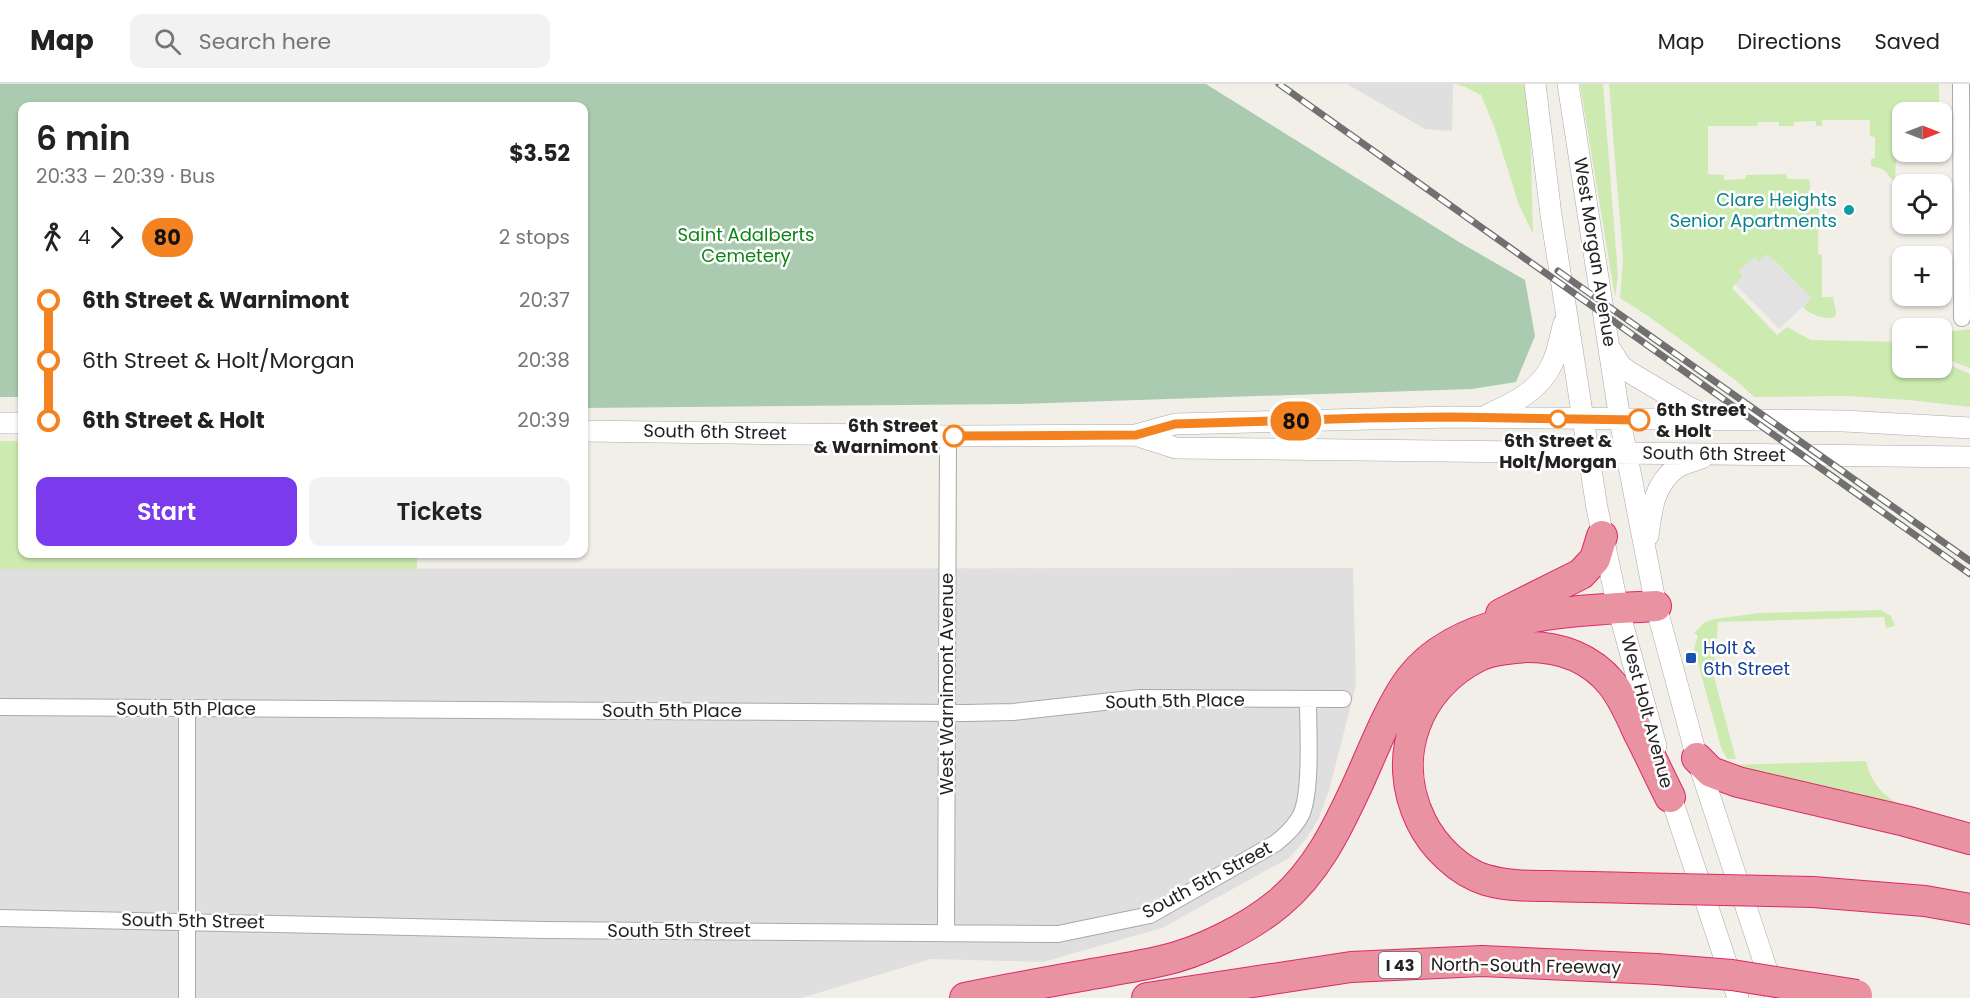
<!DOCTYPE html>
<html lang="en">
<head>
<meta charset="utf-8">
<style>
	body { margin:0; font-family:Poppins,sans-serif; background:#f2f2f2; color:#222; height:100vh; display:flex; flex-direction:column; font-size:22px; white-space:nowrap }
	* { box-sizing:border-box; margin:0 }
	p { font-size:20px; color:#767676 }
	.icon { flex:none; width:33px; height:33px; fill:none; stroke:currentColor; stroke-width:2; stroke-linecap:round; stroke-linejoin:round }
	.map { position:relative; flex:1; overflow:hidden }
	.details { position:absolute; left:18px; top:18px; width:570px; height:456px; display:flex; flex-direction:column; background:#fff; border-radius:12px; box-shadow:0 2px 4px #0004 }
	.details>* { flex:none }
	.badge { padding:0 12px; border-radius:20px; font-size:21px; line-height:39px }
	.needle { width:39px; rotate:90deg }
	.tools { position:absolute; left:1892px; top:18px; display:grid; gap:12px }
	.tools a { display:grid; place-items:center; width:60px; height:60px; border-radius:12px; background:#fff; box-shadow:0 2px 4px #0004; font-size:30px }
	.map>.badge { position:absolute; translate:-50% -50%; box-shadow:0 0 0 3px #fff }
	.legs { display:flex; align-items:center; gap:9px; height:66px; padding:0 18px; font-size:20px }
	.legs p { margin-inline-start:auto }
	.overview { display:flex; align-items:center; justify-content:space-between; height:102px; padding:0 18px }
	h1 { font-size:33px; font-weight:600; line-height:45px }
	.primary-button { display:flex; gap:12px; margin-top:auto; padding:12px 18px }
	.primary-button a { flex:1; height:69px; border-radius:12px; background:#7c3aed; color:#fff; font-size:24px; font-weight:600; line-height:69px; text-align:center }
	.primary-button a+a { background:#f2f2f2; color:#222 }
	ul { padding:0 18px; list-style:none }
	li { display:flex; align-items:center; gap:21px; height:60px; font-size:22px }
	li i { display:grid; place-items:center; width:9px; height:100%; margin:0 8px; background:currentColor }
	li i::after { content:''; width:15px; height:15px; margin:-8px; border:4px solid; border-radius:50%; background:#fff }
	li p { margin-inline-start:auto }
	li:first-child i { background:linear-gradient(#0000 50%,currentColor 0) }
	li:last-child i { background:linear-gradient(currentColor 50%,#0000 0) }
	header { display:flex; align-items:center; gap:36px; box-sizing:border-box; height:84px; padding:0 30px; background:#fff; border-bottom:2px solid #e0e0e0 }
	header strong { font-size:28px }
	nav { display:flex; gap:33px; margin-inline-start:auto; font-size:21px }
	.search { width:420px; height:54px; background:#f2f2f2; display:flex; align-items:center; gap:15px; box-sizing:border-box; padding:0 21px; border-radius:12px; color:#767676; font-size:22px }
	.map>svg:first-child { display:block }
	.residential { fill:#e0dfdf }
	.grass { fill:#cdebb0 }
	.cemetery { fill:#aacbaf }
	.parking { fill:#e2e2e2 }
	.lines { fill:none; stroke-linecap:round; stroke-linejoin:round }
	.minor-casing { stroke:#a9a9a9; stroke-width:18 }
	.tertiary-casing { stroke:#a9a9a9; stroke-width:22 }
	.motorway-casing { stroke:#dc2a67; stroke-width:32 }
	.minor { stroke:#fff; stroke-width:16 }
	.tertiary { stroke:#fff; stroke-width:21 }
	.motorway { stroke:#e892a2; stroke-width:30 }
	.rail-casing { stroke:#707070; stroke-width:7 }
	.rail { stroke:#fff; stroke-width:4.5; stroke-dasharray:14; stroke-linecap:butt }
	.motorway-bridge-casing { stroke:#dc2a67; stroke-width:32; stroke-linecap:butt }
	.motorway-bridge { stroke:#e892a2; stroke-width:30 }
	.line-1-casing { stroke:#fff; stroke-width:14 }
	.line-1 { stroke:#f58220; stroke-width:9 }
	.culture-dot { fill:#0f9aa8; stroke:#fff; stroke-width:2 }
	.stop-1-dot { fill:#fff; stroke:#f58220; stroke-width:3 }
	.transit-dot { fill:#1a4fb4; stroke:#fff; stroke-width:2 }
	.labels { text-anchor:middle; stroke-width:5; stroke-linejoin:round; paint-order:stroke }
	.shield { fill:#fff; stroke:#646464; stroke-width:1.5 }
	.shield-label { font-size:16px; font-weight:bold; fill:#222 }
	.culture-label { font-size:18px; fill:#0d838f; stroke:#fff; text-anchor:end }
	.park-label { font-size:18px; fill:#0c8416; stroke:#fff }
	.street-label { font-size:18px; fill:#222; stroke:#fff }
	.stop-label { font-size:18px; font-weight:bold; fill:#222; stroke:#fff; text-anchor:start }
	.transit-label { font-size:18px; fill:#164399; stroke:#fff; text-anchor:start }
</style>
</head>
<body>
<header>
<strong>Map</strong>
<div class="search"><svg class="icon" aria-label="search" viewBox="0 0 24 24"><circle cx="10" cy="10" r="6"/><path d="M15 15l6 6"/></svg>Search here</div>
<nav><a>Map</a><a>Directions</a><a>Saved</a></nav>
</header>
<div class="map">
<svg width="1970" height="914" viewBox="0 0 1970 914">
	<rect width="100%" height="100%" fill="#f2efe9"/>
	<path class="residential" d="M1347 0H1453L1452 47 1425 45Z
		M1353 484 1356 601 1330 703 1319 734 1306 755 1289 774 1162 844 1043 878 931 875 801 914H0V485Z"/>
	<path class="grass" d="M1455 0H1526L1530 38 1533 150 1519 121 1495 45 1481 11 1465 3Z
		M1580 0H1603L1618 192 1615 213Z
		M1609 0H1939V28H1902V61L1896 73 1895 97C1882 89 1892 86 1871 82V75L1875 74V53L1870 52V36H1822V42H1816V37L1794 38V42H1779V38H1758L1757 42H1708V90L1724 91V96L1745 95 1746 91 1786 90 1787 95H1808L1810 98V123H1819L1818 170 1822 171V213H1833L1836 228 1835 233C1824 236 1810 231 1803 223L1811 214 1775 177 1758 178 1755 174 1739 187 1743 192 1732 204 1777 251 1787 243 1811 256 1902 258V284H1941V272V277L1970 290V323L1909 316 1847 312 1754 313 1738 298 1651 234 1620 214 1623 175Z
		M1970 245V284L1949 276 1947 270V248Z
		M0 357H22V470H417V485H0Z
		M1880 526 1891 532 1895 542 1886 544 1884 533 1718 538 1714 593 1736 675H1727L1721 663 1696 572 1694 565 1698 552 1694 549 1704 539 1714 535 1759 529Z
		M1866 677C1872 701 1885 715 1908 723L1729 681Z"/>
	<path class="cemetery" d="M0 0H1206L1459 158 1525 196 1535 252 1516 298 1472 305 1019 320 584 324V22H22V313H0Z"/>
	<path class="parking" d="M1767 170 1812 214 1779 245 1735 200 1743 192 1739 186 1755 173 1758 178Z"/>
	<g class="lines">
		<g class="minor-casing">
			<path id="minor" d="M1961 0 1962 234
				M0 623 966 629 1013 628 1140 614 1343 615
				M187 625V914
				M0 834 544 846 1058 850 1150 831 1276 759C1286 751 1295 743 1301 731 1312 708 1308 644 1308 616
				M946 849 948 352"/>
		</g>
		<g class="tertiary-casing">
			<path id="tertiary" d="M1535 0 1551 131 1597 424 1618 524 1656 662
				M1568 0 1620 336 1656 522 1697 674 1776 914
				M1611 266 1621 282 1631 289 1688 323 1710 333
				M1489 330C1514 319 1540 306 1552 280 1558 268 1560 252 1564 239
				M0 339H22
				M584 347 948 352 1135 351 1175 340 1450 333 1844 337 1970 344
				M1135 351 1176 364 1970 373
				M1648 452C1651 427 1654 400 1676 384 1683 379 1694 377 1702 374
				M1667 701 1738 914"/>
		</g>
		<g class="motorway-casing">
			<path id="motorway" d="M1501 530 1581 490 1595 475 1602 452
				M1697 674 1711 688 1738 698 1905 737 1970 755
				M1631 804C1604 803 1577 803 1549 802 1529 802 1507 802 1486 796 1459 788 1433 762 1421 737 1390 673 1416 603 1479 572 1493 565 1513 564 1528 563 1560 563 1591 574 1612 600 1623 614 1631 632 1638 648 1649 669 1659 691 1670 713
				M1813 808 1925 817 1970 825
				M965 914C1003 906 1042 899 1081 892 1108 887 1135 883 1161 877 1199 869 1249 844 1279 819 1316 788 1336 747 1356 704 1371 672 1390 621 1411 594 1463 527 1579 527 1656 522
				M1147 914 1351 883 1482 877 1656 885"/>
		</g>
		<use href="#minor" class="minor"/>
		<use href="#tertiary" class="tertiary"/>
		<use href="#motorway" class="motorway"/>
		<g class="rail-casing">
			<path id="rail" d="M1279 0 1970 490
				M1558 187 1970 477"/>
		</g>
		<use href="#rail" class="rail"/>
		<g class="motorway-bridge-casing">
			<path id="motorway-bridge" d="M1631 804 1813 808
				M1656 885 1732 891 1857 911"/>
		</g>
		<use href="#motorway-bridge" class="motorway-bridge"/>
	</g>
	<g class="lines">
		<g class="line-1-casing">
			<path id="line-1" d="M954 352 1136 351 1175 340 1366 334 1450 333 1639 336"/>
		</g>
		<use href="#line-1" class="line-1"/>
	</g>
	<circle class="culture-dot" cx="1849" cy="126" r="6"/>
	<g class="stop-1-dot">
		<circle cx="1558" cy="335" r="8"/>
		<circle cx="1639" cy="336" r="10"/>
		<circle cx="954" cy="352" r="10"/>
	</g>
	<rect class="transit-dot" x="1685" y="568" width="12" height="12" rx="3"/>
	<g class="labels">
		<rect class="shield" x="1379" y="868" width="42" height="26" rx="4.5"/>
		<g class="shield-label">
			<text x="1400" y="887">I 43</text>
		</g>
		<g class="culture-label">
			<text x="1837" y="122">Clare Heights<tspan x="1837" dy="21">Senior Apartments</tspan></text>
		</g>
		<g class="park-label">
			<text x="746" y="157">Saint Adalberts<tspan x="746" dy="21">Cemetery</tspan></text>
		</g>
		<g class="street-label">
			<text transform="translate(1595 168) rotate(81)" y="6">West Morgan Avenue</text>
			<text transform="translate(715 348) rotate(1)" y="6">South 6th Street</text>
			<text transform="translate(1714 370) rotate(1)" y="6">South 6th Street</text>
			<text transform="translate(947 600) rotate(-90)" y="6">West Warnimont Avenue</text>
			<text transform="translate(1175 617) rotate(-1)" y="6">South 5th Place</text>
			<text x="186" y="631">South 5th Place</text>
			<text x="672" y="633">South 5th Place</text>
			<text transform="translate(1647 628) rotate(75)" y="6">West Holt Avenue</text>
			<text transform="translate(1207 796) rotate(-28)" y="6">South 5th Street</text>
			<text transform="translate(193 837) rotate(1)" y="6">South 5th Street</text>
			<text x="679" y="853">South 5th Street</text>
			<text transform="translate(1526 882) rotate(1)" y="6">North-South Freeway</text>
		</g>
		<g class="stop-label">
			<text x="1656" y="332">6th Street<tspan x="1656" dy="21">&amp; Holt</tspan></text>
			<text x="938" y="348" text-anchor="end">6th Street<tspan x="938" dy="21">&amp; Warnimont</tspan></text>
			<text x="1558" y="363" text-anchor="middle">6th Street &amp;<tspan x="1558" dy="21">Holt/Morgan</tspan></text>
		</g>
		<g class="transit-label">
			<text x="1703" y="570">Holt &amp;<tspan x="1703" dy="21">6th Street</tspan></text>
		</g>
	</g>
</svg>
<div class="tools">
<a><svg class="needle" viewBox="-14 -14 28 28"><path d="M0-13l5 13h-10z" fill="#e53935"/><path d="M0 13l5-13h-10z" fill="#767676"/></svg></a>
<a><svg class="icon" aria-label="locate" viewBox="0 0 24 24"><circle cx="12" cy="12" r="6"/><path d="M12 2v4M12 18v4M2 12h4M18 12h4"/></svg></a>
<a>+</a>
<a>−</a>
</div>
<b class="badge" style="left:1296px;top:337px;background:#f58220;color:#111">80</b>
<section class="details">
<div class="overview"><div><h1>6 min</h1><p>20:33 – 20:39 · Bus</p></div><b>$3.52</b></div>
<div class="legs"><svg class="icon" aria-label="walk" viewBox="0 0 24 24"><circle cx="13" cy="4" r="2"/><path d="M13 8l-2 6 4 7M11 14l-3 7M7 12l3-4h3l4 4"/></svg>4<svg class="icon" aria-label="forward" viewBox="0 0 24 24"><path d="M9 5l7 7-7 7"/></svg><b class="badge" style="background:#f58220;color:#111">80</b><p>2 stops</p></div>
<ul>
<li><i style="color:#f58220"></i><b>6th Street &amp; Warnimont</b><p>20:37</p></li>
<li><i style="color:#f58220"></i><span>6th Street &amp; Holt/Morgan</span><p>20:38</p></li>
<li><i style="color:#f58220"></i><b>6th Street &amp; Holt</b><p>20:39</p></li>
</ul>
<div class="primary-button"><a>Start</a><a>Tickets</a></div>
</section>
</div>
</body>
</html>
